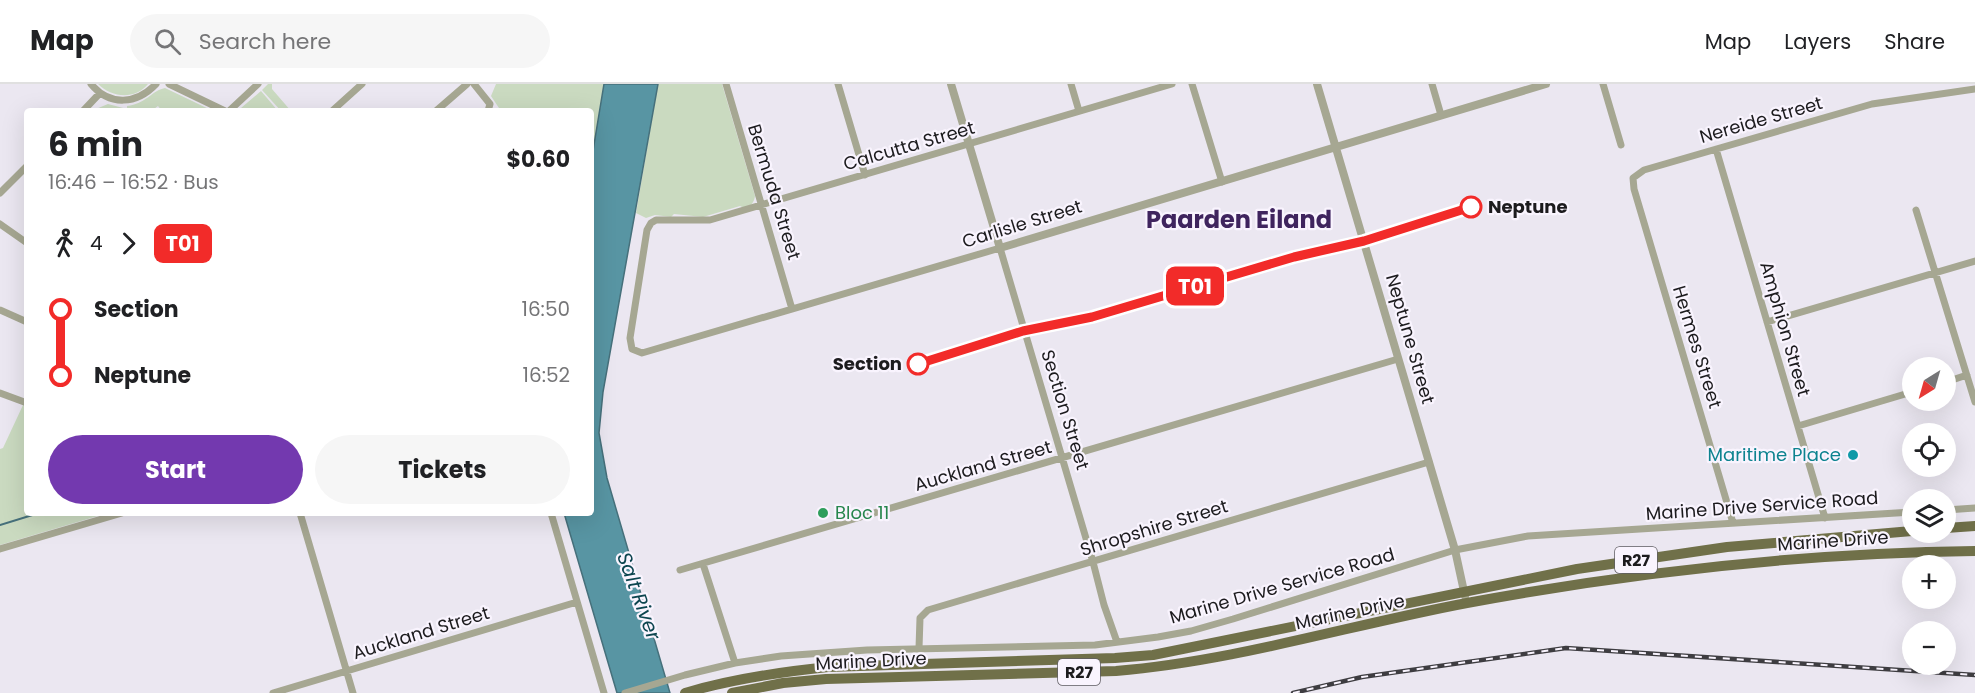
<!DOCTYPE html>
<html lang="en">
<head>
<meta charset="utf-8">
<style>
	body { margin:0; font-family:Poppins,sans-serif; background:#f6f6f6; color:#202124; height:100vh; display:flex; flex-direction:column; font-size:22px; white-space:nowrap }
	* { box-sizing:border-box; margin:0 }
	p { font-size:20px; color:#757577 }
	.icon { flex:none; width:33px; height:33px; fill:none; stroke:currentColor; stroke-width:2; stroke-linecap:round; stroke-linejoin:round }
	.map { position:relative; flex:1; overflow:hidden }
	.details { position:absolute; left:24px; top:24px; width:570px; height:408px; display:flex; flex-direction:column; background:#fff; border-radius:6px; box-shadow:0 6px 24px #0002 }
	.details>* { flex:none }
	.badge { padding:0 12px; border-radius:9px; font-size:21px; line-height:39px }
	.needle { width:39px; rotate:217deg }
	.controls { position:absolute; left:1902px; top:273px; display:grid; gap:12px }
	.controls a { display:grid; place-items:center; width:54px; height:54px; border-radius:50%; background:#fff; box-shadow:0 6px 24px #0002; font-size:30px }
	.map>.badge { position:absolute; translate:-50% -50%; box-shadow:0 0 0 3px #fff }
	.legs { display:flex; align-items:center; gap:9px; height:66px; padding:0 24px; font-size:20px }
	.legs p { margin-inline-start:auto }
	.head { display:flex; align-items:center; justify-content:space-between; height:102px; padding:0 24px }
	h1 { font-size:33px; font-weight:700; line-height:45px }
	.action { display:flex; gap:12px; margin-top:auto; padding:12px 24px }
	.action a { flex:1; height:69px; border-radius:36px; background:#7339af; color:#fff; font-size:24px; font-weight:700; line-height:69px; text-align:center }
	.action a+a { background:#f6f6f6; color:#202124 }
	ul { padding:0 24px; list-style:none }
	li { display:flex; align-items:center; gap:21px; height:66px; font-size:22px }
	li i { display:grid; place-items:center; width:9px; height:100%; margin:0 8px; background:currentColor }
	li i::after { content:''; width:15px; height:15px; margin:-8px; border:4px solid; border-radius:50%; background:#fff }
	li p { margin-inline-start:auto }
	li:first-child i { background:linear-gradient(#0000 50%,currentColor 0) }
	li:last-child i { background:linear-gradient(currentColor 50%,#0000 0) }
	header { display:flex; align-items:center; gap:36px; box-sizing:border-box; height:84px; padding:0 30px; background:#fff; border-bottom:2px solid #e0e0e0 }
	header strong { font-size:28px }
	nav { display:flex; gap:33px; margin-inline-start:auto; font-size:21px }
	.search { width:420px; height:54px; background:#f6f6f6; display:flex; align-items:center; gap:15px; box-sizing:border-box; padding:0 21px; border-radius:33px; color:#757577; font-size:22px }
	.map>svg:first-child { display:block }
	.green { fill:#cadac0 }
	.water { fill:#5895a3; stroke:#46707b; stroke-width:1.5 }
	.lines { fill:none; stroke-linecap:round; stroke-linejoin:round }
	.stream { stroke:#46707b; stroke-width:2 }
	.minor { stroke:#a6a792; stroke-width:7 }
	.tertiary { stroke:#a6a792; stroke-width:8 }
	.primary { stroke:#707049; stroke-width:10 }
	.rail-casing { stroke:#3e3d41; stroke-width:4.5 }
	.rail { stroke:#f9f4fe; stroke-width:2; stroke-dasharray:7; stroke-linecap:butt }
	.line-1-casing { stroke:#fff; stroke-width:14 }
	.line-1 { stroke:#f22b29; stroke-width:9 }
	.stop-1-dot { fill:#fff; stroke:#f22b29; stroke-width:3 }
	.culture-dot { fill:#0f9aa8; stroke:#f9f4fe; stroke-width:2 }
	.leisure-dot { fill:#2e9e5b; stroke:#f9f4fe; stroke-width:2 }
	.labels { text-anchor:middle; stroke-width:4.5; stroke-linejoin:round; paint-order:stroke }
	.shield { fill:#f9f4fe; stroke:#5e5c61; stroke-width:1.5 }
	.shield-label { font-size:16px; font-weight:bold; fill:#1c1b1e }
	.street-label { font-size:18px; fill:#1c1b1e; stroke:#f9f4fe }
	.stop-label { font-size:18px; font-weight:bold; fill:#1c1b1e; stroke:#f9f4fe; text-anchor:start }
	.culture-label { font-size:18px; fill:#0d838f; stroke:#f9f4fe; text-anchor:end }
	.leisure-label { font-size:18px; fill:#27864d; stroke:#f9f4fe; text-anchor:start }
	.water-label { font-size:20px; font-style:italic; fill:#0c454f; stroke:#f9f4fe }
	.district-label { font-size:24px; font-weight:bold; fill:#3f245e; stroke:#f9f4fe }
</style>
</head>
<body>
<header>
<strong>Map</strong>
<div class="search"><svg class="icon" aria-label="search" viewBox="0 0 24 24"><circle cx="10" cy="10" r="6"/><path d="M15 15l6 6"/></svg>Search here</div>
<nav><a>Map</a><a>Layers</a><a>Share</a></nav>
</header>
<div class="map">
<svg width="1975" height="609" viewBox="0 0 1975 609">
	<rect width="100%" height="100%" fill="#ebe7f1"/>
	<path class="green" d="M98 0H148C135 16 112 14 98 0Z
		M268 0H272V5L291 27H281L262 6Z
		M496 0H604L591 79V27H501L491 12Z
		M658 0H722L755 112C754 119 751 122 744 124L740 122 703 133 674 130 671 133 655 131 646 134 636 129Z
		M165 4 213 27H162L158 22 151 27H91L108 20 127 25V22C146 20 151 7 165 4Z
		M261 7 278 27H241V24Z
		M23 321 27 322V429H108L0 461V365L3 364Z"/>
	<path class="water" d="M604 0H658L603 308 599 349 607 394 670 609H617L564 429H591V79Z"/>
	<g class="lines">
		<path class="stream" d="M0 441 39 429"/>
		<path class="minor" d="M91 0C110 23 137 20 156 0
			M169 0 225 27
			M474 0 490 20 488 27
			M726 0 792 225
			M838 0 865 91
			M1071 0 1079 27
			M1192 0 1222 98
			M1432 0 1441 31
			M1603 0 1621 61
			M83 27 100 9
			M229 27 258 0
			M332 27 362 0
			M436 27 467 0
			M1716 65 1825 434
			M0 109 27 82
			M1916 126 1975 318
			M0 140 27 159
			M0 226 27 238
			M1767 238 1975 177
			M1946 298 1967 291
			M0 309 27 319
			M1798 342 1912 308
			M1946 426 1975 424
			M300 429 353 609
			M551 429 604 609
			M1733 439 1634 105 1633 94 1644 86 1872 20 1975 5
			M0 465 122 429
			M703 480 735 579
			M680 486 1398 275
			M1117 558 1104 521 1093 478 1000 164 642 269 632 265 630 254 647 146 651 139 656 136H710L1172 0
			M919 564 920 534 928 526 1429 378
			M273 609 577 518
			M625 609 685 591 735 579 781 572 867 566 1095 561 1158 553 1191 547 1233 535 1455 466 1528 452 1912 428"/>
		<path class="tertiary" d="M951 0 1000 164 1546 0
			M1317 0 1455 466 1465 512"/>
		<path class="primary" d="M1946 444 1975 442
			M685 609C731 595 780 588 828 583L1115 574 1153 571 1577 485 1727 463 1912 447
			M732 609 783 599 826 595 1116 587C1235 577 1350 541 1467 519 1634 488 1805 469 1975 467"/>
		<g class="rail-casing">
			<path id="rail" d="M1293 609 1362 593 1566 564 1975 591"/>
		</g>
		<use href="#rail" class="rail"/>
	</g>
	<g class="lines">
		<g class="line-1-casing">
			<path id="line-1" d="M918 280 1023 247 1092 233 1294 173 1364 157 1471 123"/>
		</g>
		<use href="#line-1" class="line-1"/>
	</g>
	<g class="stop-1-dot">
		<circle cx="1471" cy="123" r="10"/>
		<circle cx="918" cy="280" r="10"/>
	</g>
	<circle class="culture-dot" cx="1853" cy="371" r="6"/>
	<circle class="leisure-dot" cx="823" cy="429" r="6"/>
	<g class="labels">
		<g class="shield">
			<rect x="1615" y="463" width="42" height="26" rx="4.5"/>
			<rect x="1058" y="575" width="42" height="26" rx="4.5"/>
		</g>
		<g class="shield-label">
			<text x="1636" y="482">R27</text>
			<text x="1079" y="594">R27</text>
		</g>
		<g class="street-label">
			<text transform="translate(1761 36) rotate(-16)" y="6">Nereide Street</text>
			<text transform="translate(909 62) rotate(-16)" y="6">Calcutta Street</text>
			<text transform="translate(774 108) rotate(73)" y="6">Bermuda Street</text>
			<text transform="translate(1022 140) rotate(-17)" y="6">Carlisle Street</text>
			<text transform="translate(1785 245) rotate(74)" y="6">Amphion Street</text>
			<text transform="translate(1410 255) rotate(74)" y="6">Neptune Street</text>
			<text transform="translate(1697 263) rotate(73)" y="6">Hermes Street</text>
			<text transform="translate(1065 326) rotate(73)" y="6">Section Street</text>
			<text transform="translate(983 382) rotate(-16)" y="6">Auckland Street</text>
			<text transform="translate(1762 422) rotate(-4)" y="6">Marine Drive Service Road</text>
			<text transform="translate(1154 444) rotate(-17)" y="6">Shropshire Street</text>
			<text transform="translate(1833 457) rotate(-4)" y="6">Marine Drive</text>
			<text transform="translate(1282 502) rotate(-16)" y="6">Marine Drive Service Road</text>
			<text transform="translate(1350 528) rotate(-12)" y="6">Marine Drive</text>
			<text transform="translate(421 549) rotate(-17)" y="6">Auckland Street</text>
			<text transform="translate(871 577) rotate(-3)" y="6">Marine Drive</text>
		</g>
		<g class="stop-label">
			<text x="1488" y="129">Neptune</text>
			<text x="902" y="286" text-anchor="end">Section</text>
		</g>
		<g class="culture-label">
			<text x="1841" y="377">Maritime Place</text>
		</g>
		<g class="leisure-label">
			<text x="835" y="435">Bloc 11</text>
		</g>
		<g class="water-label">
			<text transform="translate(639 512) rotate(70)" y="7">Salt River</text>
		</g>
		<g class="district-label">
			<text x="1239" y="144">Paarden Eiland</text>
		</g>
	</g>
</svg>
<div class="controls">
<a><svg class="needle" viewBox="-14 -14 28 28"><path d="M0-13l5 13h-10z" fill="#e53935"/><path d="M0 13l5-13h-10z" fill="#757577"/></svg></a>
<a><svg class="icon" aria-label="locate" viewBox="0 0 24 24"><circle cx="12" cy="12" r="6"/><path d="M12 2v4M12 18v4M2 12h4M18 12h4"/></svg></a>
<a><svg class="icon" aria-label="layers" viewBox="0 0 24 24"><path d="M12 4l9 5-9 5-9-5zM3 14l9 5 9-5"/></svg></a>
<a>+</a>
<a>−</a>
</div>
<b class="badge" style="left:1195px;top:202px;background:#f22b29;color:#fff">T01</b>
<section class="details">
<div class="head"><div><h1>6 min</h1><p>16:46 – 16:52 · Bus</p></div><b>$0.60</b></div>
<div class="legs"><svg class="icon" aria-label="walk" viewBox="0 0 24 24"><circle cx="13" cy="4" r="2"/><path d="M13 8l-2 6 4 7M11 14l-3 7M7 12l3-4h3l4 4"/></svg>4<svg class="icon" aria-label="forward" viewBox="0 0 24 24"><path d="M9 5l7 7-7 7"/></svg><b class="badge" style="background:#f22b29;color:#fff">T01</b></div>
<ul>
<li><i style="color:#f22b29"></i><b>Section</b><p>16:50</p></li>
<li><i style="color:#f22b29"></i><b>Neptune</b><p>16:52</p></li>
</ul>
<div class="action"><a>Start</a><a>Tickets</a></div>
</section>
</div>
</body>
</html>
